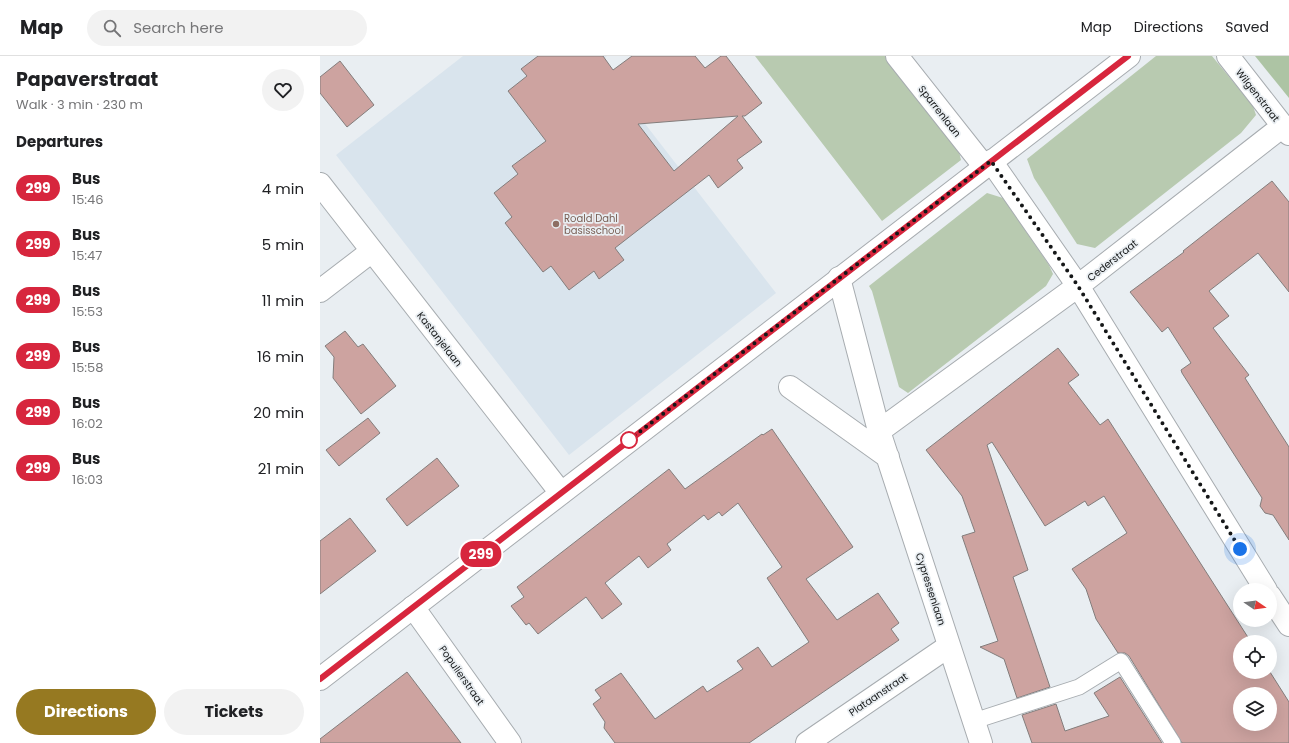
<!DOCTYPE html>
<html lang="en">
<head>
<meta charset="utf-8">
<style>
	body { margin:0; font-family:Poppins,sans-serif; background:#f2f2f2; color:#202124; height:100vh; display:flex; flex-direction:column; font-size:15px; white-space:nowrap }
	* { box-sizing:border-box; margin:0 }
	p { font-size:13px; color:#757577 }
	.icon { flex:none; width:22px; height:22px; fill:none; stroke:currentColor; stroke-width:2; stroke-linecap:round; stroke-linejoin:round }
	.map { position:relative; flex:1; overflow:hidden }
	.side { display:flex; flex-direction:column; background:#fff; width:320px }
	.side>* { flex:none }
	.badge { padding:0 8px; border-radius:13px; font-size:14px; line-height:26px }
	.needle { width:26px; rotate:103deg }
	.fabs { position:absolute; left:913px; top:527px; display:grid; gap:8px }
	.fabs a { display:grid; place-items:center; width:44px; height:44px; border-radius:50%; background:#fff; box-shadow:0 4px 16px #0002; font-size:20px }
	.you { position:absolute; width:20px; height:20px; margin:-10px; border:3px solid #fff; border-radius:50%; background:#1a73e8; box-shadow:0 0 0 6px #1a73e833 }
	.map>.badge { position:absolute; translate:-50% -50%; box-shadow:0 0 0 2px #fff }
	h2 { padding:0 16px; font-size:15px; line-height:36px }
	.round { display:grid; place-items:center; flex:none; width:42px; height:42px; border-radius:21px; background:#f2f2f2 }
	.headline { display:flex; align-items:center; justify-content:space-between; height:68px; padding:0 16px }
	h1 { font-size:19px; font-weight:700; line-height:30px }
	.action { display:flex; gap:8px; margin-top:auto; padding:8px 16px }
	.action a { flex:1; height:46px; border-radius:24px; background:#967921; color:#fff; font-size:16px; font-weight:700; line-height:46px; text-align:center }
	.action a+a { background:#f2f2f2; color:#202124 }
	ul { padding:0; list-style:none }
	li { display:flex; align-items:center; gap:12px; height:56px; padding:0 16px }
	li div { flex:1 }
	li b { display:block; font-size:15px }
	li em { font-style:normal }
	li .badge { min-width:44px; font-weight:700; text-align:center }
	header { display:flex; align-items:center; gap:24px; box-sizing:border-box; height:56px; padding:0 20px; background:#fff; border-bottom:1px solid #e0e0e0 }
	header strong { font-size:19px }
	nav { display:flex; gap:22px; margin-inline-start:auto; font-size:14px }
	.search { width:280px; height:36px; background:#f2f2f2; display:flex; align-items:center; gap:10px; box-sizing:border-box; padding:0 14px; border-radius:22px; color:#757577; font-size:15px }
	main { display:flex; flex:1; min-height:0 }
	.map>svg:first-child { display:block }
	.built { fill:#d9e4ed }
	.green { fill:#b8cab0 }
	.forest { fill:#adc4a4 }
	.building { fill:#cda3a0; stroke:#837d7c; fill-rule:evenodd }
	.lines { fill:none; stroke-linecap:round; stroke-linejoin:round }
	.service-casing { stroke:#a7acb0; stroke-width:17 }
	.minor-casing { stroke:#a7acb0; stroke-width:24 }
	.tertiary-casing { stroke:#a7acb0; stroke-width:24 }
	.service { stroke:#fff; stroke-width:15 }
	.minor { stroke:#fff; stroke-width:22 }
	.tertiary { stroke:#fff; stroke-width:22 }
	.line-casing { stroke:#fff; stroke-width:9 }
	.line { stroke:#d7263d; stroke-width:6 }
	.walk { stroke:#151718; stroke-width:4; stroke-dasharray:0 7.2 }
	.education-dot { fill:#8d6e63; stroke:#e9eef2; stroke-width:1.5 }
	.stop-dot { fill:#fff; stroke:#d7263d; stroke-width:2 }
	.labels { text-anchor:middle; stroke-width:3.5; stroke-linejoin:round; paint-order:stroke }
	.street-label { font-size:10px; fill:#151718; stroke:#e9eef2 }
	.education-label { font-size:10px; fill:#785e54; stroke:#e9eef2; text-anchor:start }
</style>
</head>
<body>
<header>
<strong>Map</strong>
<div class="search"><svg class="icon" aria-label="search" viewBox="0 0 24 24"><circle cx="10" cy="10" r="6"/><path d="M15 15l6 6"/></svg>Search here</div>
<nav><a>Map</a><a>Directions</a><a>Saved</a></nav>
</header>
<main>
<section class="side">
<div class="headline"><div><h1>Papaverstraat</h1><p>Walk · 3 min · 230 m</p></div><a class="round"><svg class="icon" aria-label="heart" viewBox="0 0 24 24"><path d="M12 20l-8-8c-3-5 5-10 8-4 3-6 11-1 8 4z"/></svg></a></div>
<h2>Departures</h2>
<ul>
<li><span class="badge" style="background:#d7263d;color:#fff">299</span><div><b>Bus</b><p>15:46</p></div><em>4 min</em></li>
<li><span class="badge" style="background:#d7263d;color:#fff">299</span><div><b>Bus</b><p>15:47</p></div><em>5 min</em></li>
<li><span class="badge" style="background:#d7263d;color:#fff">299</span><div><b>Bus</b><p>15:53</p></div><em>11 min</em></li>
<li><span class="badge" style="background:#d7263d;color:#fff">299</span><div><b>Bus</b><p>15:58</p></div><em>16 min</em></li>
<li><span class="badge" style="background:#d7263d;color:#fff">299</span><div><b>Bus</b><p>16:02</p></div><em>20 min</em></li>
<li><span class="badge" style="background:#d7263d;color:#fff">299</span><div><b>Bus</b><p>16:03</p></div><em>21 min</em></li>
</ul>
<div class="action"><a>Directions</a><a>Tickets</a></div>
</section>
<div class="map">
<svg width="969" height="687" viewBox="0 0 969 687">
	<rect width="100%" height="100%" fill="#e9eef2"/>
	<path class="built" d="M143 0H287L278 7 456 237 249 399 16 99Z"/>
	<path class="green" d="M435 0H568L637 87 641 104 562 165Z
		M836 0H892L933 50 936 59 921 77 775 192 757 188 714 122 707 103Z
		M667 137 683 142 729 209 733 218 726 230 588 337 579 331 552 235 549 230Z"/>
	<path class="forest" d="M935 0H969V42Z"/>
	<path class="building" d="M218 0H283L293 14 312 0H375L385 12 401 0H406L442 47 425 60H422L442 86 417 104 423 112 398 132 389 119 295 192 304 204 279 223 274 215 249 234 231 210 223 216 209 198 185 167 192 161 174 137 198 118 192 110 226 85 188 35 207 20 201 13ZM418 60 354 115 318 68Z
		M20 5 54 49 27 71 0 37V21Z
		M952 125 969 146V236L938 197 889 235 909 260 893 272 929 319 925 322 969 391V484L953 459 945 457 940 450 942 442 862 317 861 314 871 307 848 271 842 276 810 236 864 196 863 195Z
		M25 275 38 291 43 288 76 330 41 358 13 322 14 301 5 290Z
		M738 292 759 319 748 327 780 369 788 363 931 586H920V616H950L969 646V687H862L809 600 805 597H798L776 563 766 533 752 513 807 477 784 440 768 450 765 445 725 470 672 386 667 389 708 514 693 521 730 631 697 642 684 603 660 591 678 585 642 480 655 476 642 440 606 394ZM920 638H950V668H920Z
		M48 362 60 377 19 410 6 394Z
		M452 373 533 491 486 523 517 564 558 537 579 567 571 573 579 584 429 687H295L284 672 285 666 273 648 281 642 275 634 301 617 335 663 383 630 387 636 423 613 417 605 438 591 452 611 489 586 447 522 462 511 418 447 402 460 399 456 388 464 384 459 347 488 351 494 328 512 319 500 285 527 302 548 282 563 266 541 218 578 209 567 206 569 191 550 204 541 197 531 349 413 365 433 442 378 443 379Z
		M117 402 139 430 87 470 66 443Z
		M30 462 56 495 0 538V485Z
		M87 616 141 687H0V683Z
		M800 621 842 687H712L702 659 736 648 745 675 789 660 774 637Z"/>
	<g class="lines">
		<g class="service-casing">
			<path id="service" d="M654 665 759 631 801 605 853 687"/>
		</g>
		<g class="minor-casing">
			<path id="minor" d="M577 0 664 110
				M908 0 969 78
				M671 105 758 230 946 534
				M0 128 241 437
				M519 222 559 375 661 687
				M0 235 52 195
				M470 331 568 401
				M559 375 758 230 963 70
				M950 540 969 569
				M93 551 190 687
				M487 687 629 590"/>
		</g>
		<g class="tertiary-casing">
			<path id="tertiary" d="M0 623 809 0"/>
		</g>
		<use href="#service" class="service"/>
		<use href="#minor" class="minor"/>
		<use href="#tertiary" class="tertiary"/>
	</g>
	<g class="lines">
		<g class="line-casing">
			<path id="line" d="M0 623 808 0"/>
		</g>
		<use href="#line" class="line"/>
		<path class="walk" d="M309 384 671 105 758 230 920 493"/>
	</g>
	<circle class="education-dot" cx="236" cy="168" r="4"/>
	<circle class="stop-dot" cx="309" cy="384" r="8"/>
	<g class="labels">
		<g class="street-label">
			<text transform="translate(938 39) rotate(52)" y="4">Wilgenstraat</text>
			<text transform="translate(620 55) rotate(52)" y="4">Sparrenlaan</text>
			<text transform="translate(792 204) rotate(-38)" y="4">Cederstraat</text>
			<text transform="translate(120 283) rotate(52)" y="4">Kastanjelaan</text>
			<text transform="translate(611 533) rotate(72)" y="4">Cypressenlaan</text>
			<text transform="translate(142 619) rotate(55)" y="4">Populierstraat</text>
			<text transform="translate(558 638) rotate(-34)" y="4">Plataanstraat</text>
		</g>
		<g class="education-label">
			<text x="244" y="166">Roald Dahl<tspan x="244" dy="12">basisschool</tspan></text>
		</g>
	</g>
</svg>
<div class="fabs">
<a><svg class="needle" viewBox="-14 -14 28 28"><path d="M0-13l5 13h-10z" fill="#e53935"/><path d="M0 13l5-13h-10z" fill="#757577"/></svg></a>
<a><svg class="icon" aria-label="locate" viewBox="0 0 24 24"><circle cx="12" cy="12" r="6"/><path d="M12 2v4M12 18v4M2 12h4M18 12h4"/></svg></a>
<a><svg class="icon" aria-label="layers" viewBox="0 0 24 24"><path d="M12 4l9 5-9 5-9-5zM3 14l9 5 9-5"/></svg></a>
</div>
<div class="you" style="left:920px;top:493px"></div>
<b class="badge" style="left:161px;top:498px;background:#d7263d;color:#fff">299</b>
</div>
</main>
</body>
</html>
